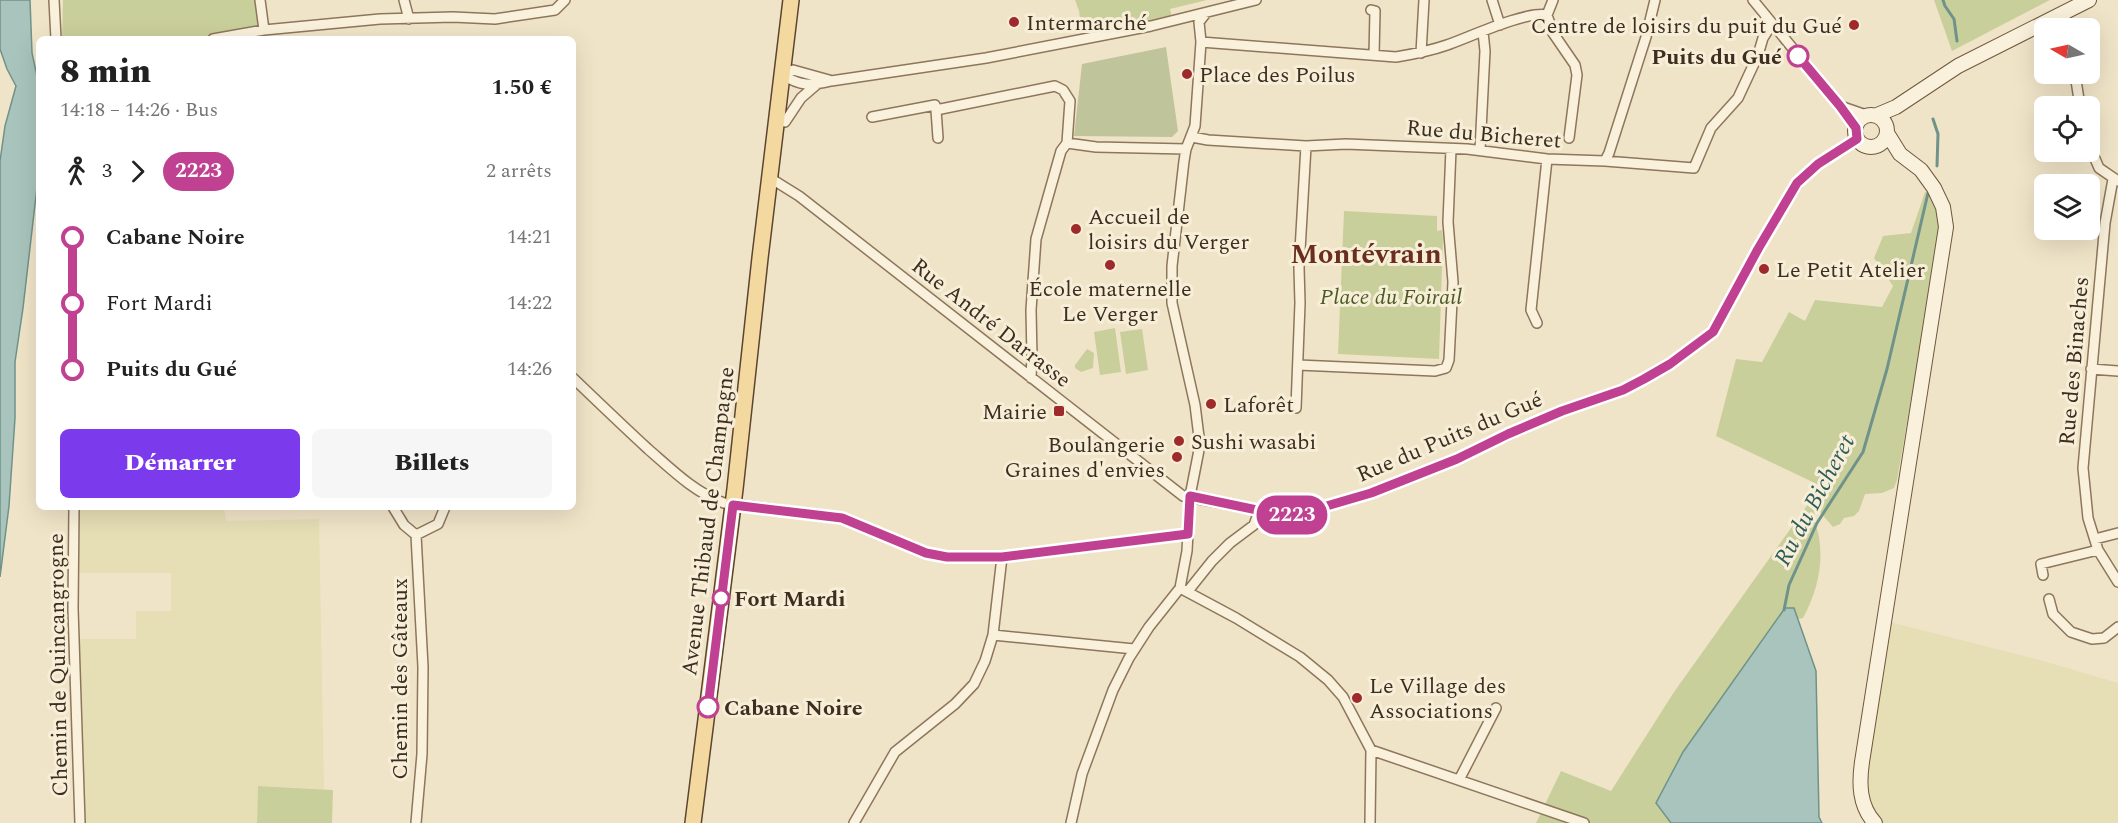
<!DOCTYPE html>
<html lang="fr">
<head>
<meta charset="utf-8">
<style>
	body { margin:0; font-family:Spectral,serif; background:#f6f6f6; color:#222; height:100vh; display:flex; flex-direction:column; font-size:22px; white-space:nowrap }
	* { box-sizing:border-box; margin:0 }
	p { font-size:20px; color:#767676 }
	.icon { flex:none; width:33px; height:33px; fill:none; stroke:currentColor; stroke-width:2; stroke-linecap:round; stroke-linejoin:round }
	.map { position:relative; flex:1; overflow:hidden }
	.panel { position:absolute; left:36px; top:36px; width:540px; height:474px; display:flex; flex-direction:column; background:#fff; border-radius:9px; box-shadow:0 6px 24px #0002 }
	.panel>* { flex:none }
	.badge { padding:0 12px; border-radius:20px; font-size:21px; line-height:39px }
	.needle { width:39px; rotate:279deg }
	.controls { position:absolute; left:2034px; top:18px; display:grid; gap:12px }
	.controls a { display:grid; place-items:center; width:66px; height:66px; border-radius:9px; background:#fff; box-shadow:0 6px 24px #0002; font-size:30px }
	.map>.badge { position:absolute; translate:-50% -50%; box-shadow:0 0 0 3px #fff }
	.legs { display:flex; align-items:center; gap:9px; height:66px; padding:0 24px; font-size:20px }
	.legs p { margin-inline-start:auto }
	.summary { display:flex; align-items:center; justify-content:space-between; height:102px; padding:0 24px }
	h1 { font-size:33px; font-weight:800; line-height:45px }
	.button { display:flex; gap:12px; margin-top:auto; padding:12px 24px }
	.button a { flex:1; height:69px; border-radius:9px; background:#7c3aed; color:#fff; font-size:24px; font-weight:800; line-height:69px; text-align:center }
	.button a+a { background:#f6f6f6; color:#222 }
	ul { padding:0 24px; list-style:none }
	li { display:flex; align-items:center; gap:21px; height:66px; font-size:22px }
	li i { display:grid; place-items:center; width:9px; height:100%; margin:0 8px; background:currentColor }
	li i::after { content:''; width:15px; height:15px; margin:-8px; border:4px solid; border-radius:50%; background:#fff }
	li p { margin-inline-start:auto }
	li:first-child i { background:linear-gradient(#0000 50%,currentColor 0) }
	li:last-child i { background:linear-gradient(currentColor 50%,#0000 0) }
	.map>svg:first-child { display:block }
	.farmland { fill:#e6deb5 }
	.green { fill:#c9cf9b }
	.cemetery { fill:#bfc49a }
	.water { fill:#a9c4bc; stroke:#6f938a; stroke-width:1.5 }
	.lines { fill:none; stroke-linecap:round; stroke-linejoin:round }
	.stream { stroke:#6f938a; stroke-width:3 }
	.minor-casing { stroke:#8d765c; stroke-width:12 }
	.secondary-casing { stroke:#6f573f; stroke-width:16 }
	.primary-casing { stroke:#5b4430; stroke-width:18 }
	.minor { stroke:#faf1dc; stroke-width:9 }
	.secondary { stroke:#faf1dc; stroke-width:14 }
	.primary { stroke:#f3d9a0; stroke-width:15 }
	.line-1-casing { stroke:#fff; stroke-width:14 }
	.line-1 { stroke:#c04191; stroke-width:9 }
	.poi-dot { fill:#9e2a2b; stroke:#f7eed8; stroke-width:2 }
	.stop-1-dot { fill:#fff; stroke:#c04191; stroke-width:3 }
	.labels { text-anchor:middle; stroke-width:6; stroke-linejoin:round; paint-order:stroke }
	.poi-label { font-size:22px; fill:#3d2e20; stroke:#f7eed8; text-anchor:start }
	.stop-label { font-size:22px; font-weight:bold; fill:#3d2e20; stroke:#f7eed8; text-anchor:start }
	.street-label { font-size:22px; fill:#3d2e20; stroke:#f7eed8 }
	.park-label { font-size:22px; font-style:italic; fill:#4d5a26; stroke:#f7eed8 }
	.water-label { font-size:24px; font-style:italic; fill:#2f5d5a; stroke:#f7eed8 }
	.district-label { font-size:28px; font-weight:bold; fill:#6b2e1e; stroke:#f7eed8 }
</style>
</head>
<body>
<div class="map">
<svg width="2118" height="823" viewBox="0 0 2118 823">
	<rect width="100%" height="100%" fill="#f0e4c8"/>
	<path class="farmland" d="M79 507H224L226 521 319 519 324 789 258 786 257 823H86L81 769 79 639H136V611H171V573H79Z
		M1878 619 2040 660 2118 683V823H1869L1856 792Z"/>
	<path class="green" d="M63 0H259L264 30 213 39H62Z
		M1075 0H1207L1170 9 1172 17 1082 33 1079 11Z
		M1934 0H2050L1952 51Z
		M1925 192 1932 194 1940 213 1941 228 1897 480 1894 488 1882 493 1865 494 1859 511 1854 516 1844 518 1840 524 1833 527 1820 512 1815 513 1813 517C1827 550 1820 587 1803 618L1798 619 1794 608 1656 803 1671 823H1536L1561 771 1611 791 1674 692 1821 486 1716 436 1736 359 1762 362 1789 312 1805 321 1815 300 1882 307 1893 286 1874 258 1883 236 1911 233Z
		M1344 211 1437 216V231L1442 230 1443 238 1439 359 1338 354Z
		M1115 328 1121 372 1100 375 1094 332Z
		M1142 329 1148 370 1126 374 1120 332Z
		M1087 349 1094 353 1093 368 1081 372 1075 368V365Z
		M258 786 333 790 332 823H257Z"/>
	<path class="cemetery" d="M1166 47 1178 131 1172 137 1074 136 1082 64Z"/>
	<path class="water" d="M0 0H30L32 53 37 76 39 170 23 308 15 362V418L9 506 0 577V161L5 126 16 86 7 69 0 49Z
		M1785 608H1794L1816 671 1819 817 1822 823H1671L1656 803 1683 752Z"/>
	<g class="lines">
		<path class="stream" d="M1943 0 1945 6 1954 19 1957 41
			M1933 119 1938 134 1937 166
			M1784 610 1789 585 1817 523 1863 452 1887 369 1928 193"/>
		<g class="minor-casing">
			<path id="minor" d="M54 0 56 39
				M260 0 264 30
				M404 0 409 19
				M1492 0 1500 25
				M1753 0 1840 106 1856 128
				M1371 10 1375 11 1374 55
				M2063 12 2068 28
				M1547 15 1553 0
				M213 39 264 30 380 19 453 17 495 19 555 10 565 0
				M1201 42 1396 57C1414 54 1430 51 1447 45 1470 37 1525 11 1547 15L1553 33 1575 65 1577 75 1569 138
				M1421 53 1424 0
				M2075 74 2080 106
				M783 75C800 86 811 86 831 81L986 58 1151 26 1256 0
				M783 75 793 70 829 80
				M1840 106 1866 115
				M936 110 938 138
				M872 117 935 105 936 110 1055 86 1063 90 1070 101 1067 143 1061 151 1036 239 1031 310 1032 357 1031 378
				M785 122 801 98 816 85
				M1192 137 1208 140 1306 146 1346 144 1467 149 1547 159 1605 161 1609 153 1646 37 1655 0
				M1067 143 1096 147 1186 149
				M2090 147 2099 168 2118 181
				M1480 150 1485 51 1483 32
				M1605 161 1694 168 1711 128 1738 98 1758 55 1763 38 1768 30 1774 26
				M770 178 799 196 1183 496 1277 514H1299L1371 493 1457 459 1476 449 1562 411 1623 390 1665 367 1713 332 1766 235 1798 183 1818 164 1857 139
				M2113 179 2105 223 2083 468 2088 518 2098 550 2118 582
				M1537 323 1531 310 1547 159
				M1298 365 1435 371 1446 368 1449 360 1453 282 1448 222 1451 149
				M2091 369 2118 371
				M573 378C598 402 623 426 648 449 671 469 695 493 724 503L842 518 926 553 947 557H1002L1189 534
				M1296 408 1300 303 1299 268 1306 146
				M74 507 73 609 80 823
				M393 507 404 525 416 535 438 524 445 507
				M416 535 423 667 422 754 416 823
				M2095 539 2118 533
				M2043 575 2041 564 2098 550
				M1180 588 1236 618 1300 657 1328 680 1343 697 1371 750 1370 823
				M1188 591 1212 561 1230 543 1254 525 1259 511
				M2049 599 2053 614 2071 632 2092 639 2104 638 2118 627
				M993 635 1134 649
				M1371 750 1584 823
				M1459 780 1496 708
				M854 823 895 752 955 704 974 684 985 661 993 635 1002 557
				M1071 823 1082 774 1113 690 1129 658 1149 627 1180 588 1187 551 1190 496 1200 445 1195 405 1172 303V266L1184 161 1186 149 1195 126 1201 42 1199 22 1206 13"/>
		</g>
		<g class="secondary-casing">
			<path id="secondary" d="M1877 115 1896 107 1958 66 2089 0
				M1855 131a16 16 0 1 1 32 0a16 16 0 1 1-32 0Z
				M1875 823C1859 806 1859 783 1862 762L1946 227 1943 207 1934 188 1921 170 1900 154 1887 133"/>
		</g>
		<g class="primary-casing">
			<path id="primary" d="M693 823 735 489 760 258 791 0"/>
		</g>
		<use href="#minor" class="minor"/>
		<use href="#secondary" class="secondary"/>
		<use href="#primary" class="primary"/>
	</g>
	<g class="lines">
		<g class="line-1-casing">
			<path id="line-1" d="M708 707 733 505 842 518 926 553 947 557H1002L1188 534 1190 496 1276 514H1299L1371 493 1457 459 1508 434 1562 411 1623 390 1644 379 1670 364 1713 332 1758 249 1797 183 1818 164 1857 139 1856 128 1840 106 1798 56"/>
		</g>
		<use href="#line-1" class="line-1"/>
	</g>
	<g class="poi-dot">
		<circle cx="1014" cy="22" r="6"/>
		<circle cx="1854" cy="25" r="6"/>
		<circle cx="1187" cy="74" r="6"/>
		<circle cx="1076" cy="229" r="6"/>
		<circle cx="1110" cy="265" r="6"/>
		<circle cx="1764" cy="269" r="6"/>
		<circle cx="1211" cy="404" r="6"/>
		<rect x="1053" y="405" width="12" height="12" rx="3"/>
		<circle cx="1179" cy="441" r="6"/>
		<circle cx="1177" cy="457" r="6"/>
		<circle cx="1357" cy="698" r="6"/>
	</g>
	<g class="stop-1-dot">
		<circle cx="1798" cy="56" r="10"/>
		<circle cx="721" cy="598" r="8"/>
		<circle cx="708" cy="707" r="10"/>
	</g>
	<g class="labels">
		<g class="poi-label">
			<text x="1026" y="30">Intermarché</text>
			<text x="1842" y="33" text-anchor="end">Centre de loisirs du puit du Gué</text>
			<text x="1199" y="82">Place des Poilus</text>
			<text x="1088" y="224">Accueil de<tspan x="1088" dy="25">loisirs du Verger</tspan></text>
			<text x="1776" y="277">Le Petit Atelier</text>
			<text x="1110" y="296" text-anchor="middle">École maternelle<tspan x="1110" dy="25">Le Verger</tspan></text>
			<text x="1223" y="412">Laforêt</text>
			<text x="1047" y="419" text-anchor="end">Mairie</text>
			<text x="1191" y="449">Sushi wasabi</text>
			<text x="1165" y="452" text-anchor="end">Boulangerie<tspan x="1165" dy="25">Graines d'envies</tspan></text>
			<text x="1369" y="693">Le Village des<tspan x="1369" dy="25">Associations</tspan></text>
		</g>
		<g class="stop-label">
			<text x="1782" y="64" text-anchor="end">Puits du Gué</text>
			<text x="734" y="606">Fort Mardi</text>
			<text x="724" y="715">Cabane Noire</text>
		</g>
		<g class="street-label">
			<text transform="translate(1484 133) rotate(5)" y="8">Rue du Bicheret</text>
			<text transform="translate(992 322) rotate(38)" y="8">Rue André Darrasse</text>
			<text transform="translate(2073 361) rotate(-85)" y="8">Rue des Binaches</text>
			<text transform="translate(1449 436) rotate(-23)" y="8">Rue du Puits du Gué</text>
			<text transform="translate(707 521) rotate(-83)" y="8">Avenue Thibaud de Champagne</text>
			<text transform="translate(57 665) rotate(-91)" y="8">Chemin de Quincangrogne</text>
			<text transform="translate(399 679) rotate(-90)" y="8">Chemin des Gâteaux</text>
		</g>
		<g class="park-label">
			<text x="1391" y="304">Place du Foirail</text>
		</g>
		<g class="water-label">
			<text transform="translate(1814 500) rotate(-62)" y="8">Ru du Bicheret</text>
		</g>
		<g class="district-label">
			<text x="1366" y="263">Montévrain</text>
		</g>
	</g>
</svg>
<div class="controls">
<a><svg class="needle" viewBox="-14 -14 28 28"><path d="M0-13l5 13h-10z" fill="#e53935"/><path d="M0 13l5-13h-10z" fill="#767676"/></svg></a>
<a><svg class="icon" aria-label="locate" viewBox="0 0 24 24"><circle cx="12" cy="12" r="6"/><path d="M12 2v4M12 18v4M2 12h4M18 12h4"/></svg></a>
<a><svg class="icon" aria-label="layers" viewBox="0 0 24 24"><path d="M12 4l9 5-9 5-9-5zM3 14l9 5 9-5"/></svg></a>
</div>
<b class="badge" style="left:1292px;top:515px;background:#c04191;color:#fff">2223</b>
<section class="panel">
<div class="summary"><div><h1>8 min</h1><p>14:18 – 14:26 · Bus</p></div><b>1.50 €</b></div>
<div class="legs"><svg class="icon" aria-label="walk" viewBox="0 0 24 24"><circle cx="13" cy="4" r="2"/><path d="M13 8l-2 6 4 7M11 14l-3 7M7 12l3-4h3l4 4"/></svg>3<svg class="icon" aria-label="forward" viewBox="0 0 24 24"><path d="M9 5l7 7-7 7"/></svg><b class="badge" style="background:#c04191;color:#fff">2223</b><p>2 arrêts</p></div>
<ul>
<li><i style="color:#c04191"></i><b>Cabane Noire</b><p>14:21</p></li>
<li><i style="color:#c04191"></i><span>Fort Mardi</span><p>14:22</p></li>
<li><i style="color:#c04191"></i><b>Puits du Gué</b><p>14:26</p></li>
</ul>
<div class="button"><a>Démarrer</a><a>Billets</a></div>
</section>
</div>
</body>
</html>
